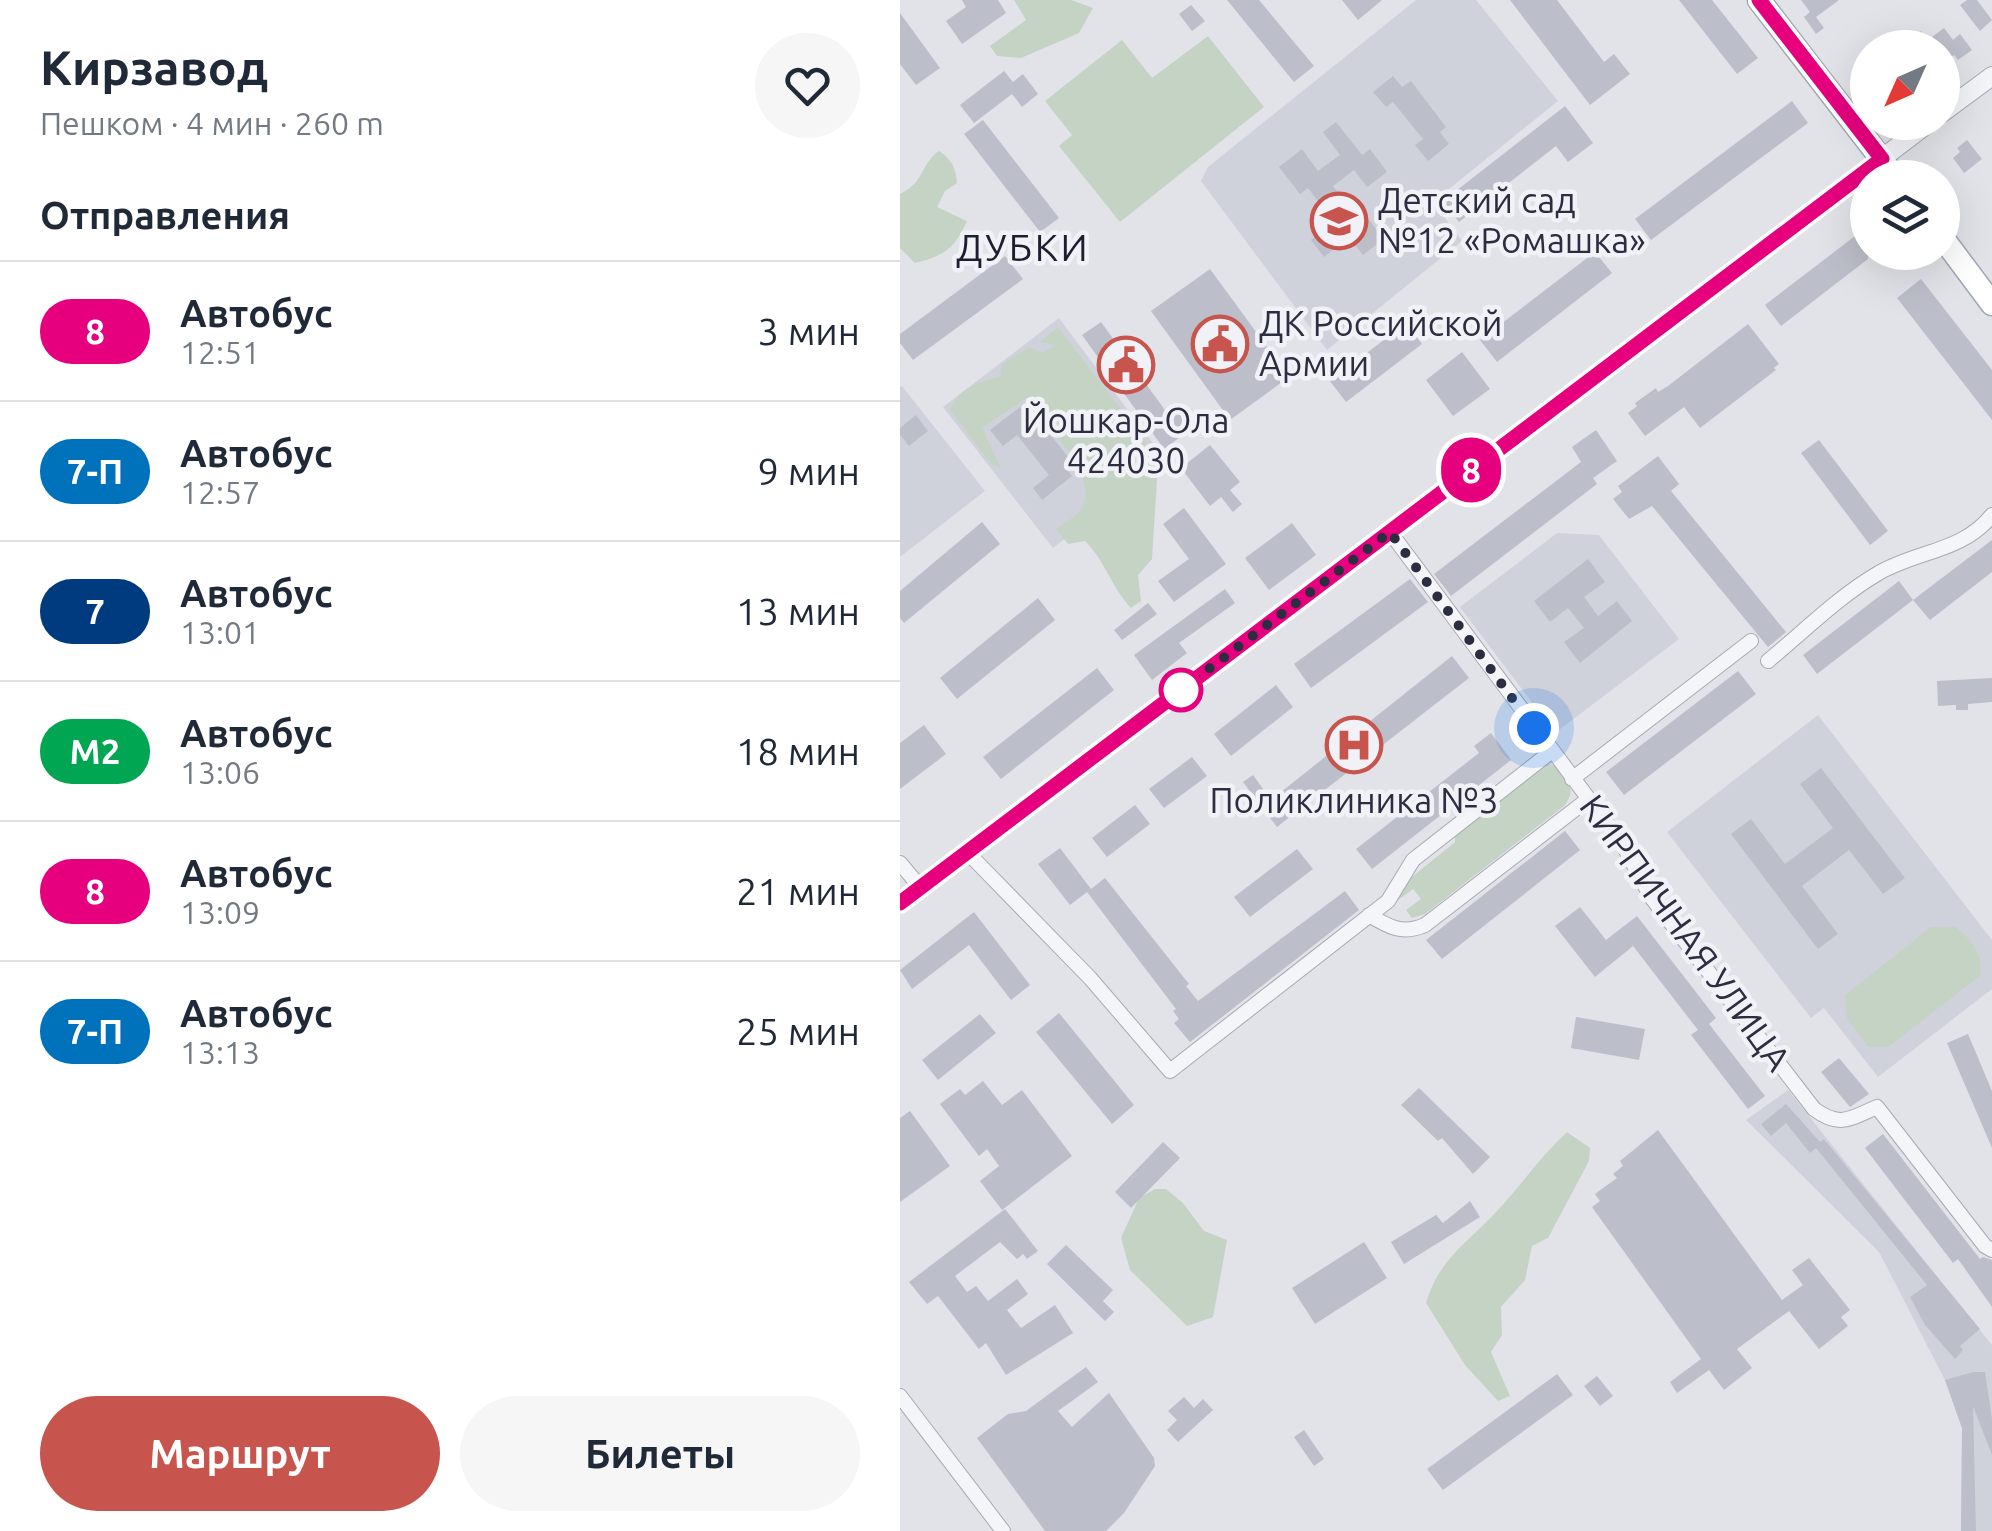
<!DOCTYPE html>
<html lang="ru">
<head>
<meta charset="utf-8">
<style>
	body { margin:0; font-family:Ubuntu,sans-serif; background:#f6f6f7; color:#1f2937; height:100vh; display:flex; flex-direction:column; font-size:38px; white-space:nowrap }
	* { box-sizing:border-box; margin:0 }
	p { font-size:32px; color:#747a83 }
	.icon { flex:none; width:55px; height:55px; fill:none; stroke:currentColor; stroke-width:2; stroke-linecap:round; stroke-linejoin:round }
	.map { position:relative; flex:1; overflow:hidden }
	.details { display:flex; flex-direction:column; background:#fff; width:900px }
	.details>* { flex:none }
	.badge { padding:0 20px; border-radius:32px; font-size:35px; line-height:65px }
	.needle { width:65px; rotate:225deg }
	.tools { position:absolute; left:950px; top:30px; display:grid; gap:20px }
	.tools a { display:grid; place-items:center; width:110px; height:110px; border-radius:50%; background:#fff; box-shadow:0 10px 40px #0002; font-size:50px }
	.you { position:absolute; width:50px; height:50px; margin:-25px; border:8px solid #fff; border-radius:50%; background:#1a73e8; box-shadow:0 0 0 15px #1a73e833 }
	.map>.badge { position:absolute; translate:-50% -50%; box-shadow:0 0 0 5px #fff }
	h2 { padding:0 40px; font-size:38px; line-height:90px }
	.round { display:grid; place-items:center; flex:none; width:105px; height:105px; border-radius:52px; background:#f6f6f7 }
	.head { display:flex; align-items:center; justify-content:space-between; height:170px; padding:0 40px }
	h1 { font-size:48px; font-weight:700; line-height:75px }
	.cta { display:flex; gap:20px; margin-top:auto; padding:20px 40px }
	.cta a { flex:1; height:115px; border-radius:60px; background:#c7554d; color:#fff; font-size:40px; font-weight:700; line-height:115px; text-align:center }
	.cta a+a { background:#f6f6f7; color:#1f2937 }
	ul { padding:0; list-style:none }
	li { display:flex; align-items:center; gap:30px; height:140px; padding:0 40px; border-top:2px solid #e0e1e3 }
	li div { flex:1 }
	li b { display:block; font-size:38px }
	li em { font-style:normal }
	li .badge { min-width:110px; font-weight:700; text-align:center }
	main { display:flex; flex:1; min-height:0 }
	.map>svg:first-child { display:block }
	.built { fill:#d0d2db }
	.green { fill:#c4d3c3 }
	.building { fill:#bcbec9 }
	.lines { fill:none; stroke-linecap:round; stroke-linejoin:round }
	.minor-casing { stroke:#a7a9b3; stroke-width:16 }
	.tertiary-casing { stroke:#a7a9b3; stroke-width:20 }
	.primary-casing { stroke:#a1a5b4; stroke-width:25 }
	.minor { stroke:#f4f5f8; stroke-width:14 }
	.tertiary { stroke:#f4f5f8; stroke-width:18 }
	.primary { stroke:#fff; stroke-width:22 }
	.line-casing { stroke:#fff; stroke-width:22 }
	.line { stroke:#e6007e; stroke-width:15 }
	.walk { stroke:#2b2e40; stroke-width:10; stroke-dasharray:0 18 }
	.stop-dot { fill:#fff; stroke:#e6007e; stroke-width:5 }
	.labels { text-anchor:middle; stroke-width:9; stroke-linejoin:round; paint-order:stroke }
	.poi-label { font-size:35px; fill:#2b2e40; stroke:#f1f2f7; text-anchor:start }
	.street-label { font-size:35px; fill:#2b2e40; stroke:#f1f2f7 }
	.neighbourhood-label { font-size:38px; letter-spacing:2.5px; fill:#1d1f31; stroke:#f1f2f7 }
</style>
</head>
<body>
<main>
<section class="details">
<div class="head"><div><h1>Кирзавод</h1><p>Пешком · 4 мин · 260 m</p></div><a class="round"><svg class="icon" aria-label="heart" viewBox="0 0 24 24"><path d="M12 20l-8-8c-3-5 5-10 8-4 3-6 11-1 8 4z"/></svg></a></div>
<h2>Отправления</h2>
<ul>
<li><span class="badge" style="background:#e6007e;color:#fff">8</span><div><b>Автобус</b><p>12:51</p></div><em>3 мин</em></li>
<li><span class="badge" style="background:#0072bc;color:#fff">7-П</span><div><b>Автобус</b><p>12:57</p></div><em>9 мин</em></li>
<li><span class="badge" style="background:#003b80;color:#fff">7</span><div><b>Автобус</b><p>13:01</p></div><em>13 мин</em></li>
<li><span class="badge" style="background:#00a651;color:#fff">М2</span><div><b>Автобус</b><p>13:06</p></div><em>18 мин</em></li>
<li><span class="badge" style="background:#e6007e;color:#fff">8</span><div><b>Автобус</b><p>13:09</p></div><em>21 мин</em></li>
<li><span class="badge" style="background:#0072bc;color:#fff">7-П</span><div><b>Автобус</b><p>13:13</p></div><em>25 мин</em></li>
</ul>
<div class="cta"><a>Маршрут</a><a>Билеты</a></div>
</section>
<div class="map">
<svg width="1092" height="1531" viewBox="0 0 1092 1531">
	<rect width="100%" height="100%" fill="#e2e3e9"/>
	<path class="built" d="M516 0H576L658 101 533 202 562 241 427 350 301 181 308 167Z
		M159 318 266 461 153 548 43 407Z
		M2 386 85 491 0 557V387Z
		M657 533 699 535 779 639 655 733 560 607Z
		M918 715 1092 940V989L978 1077 924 1008 911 1018 767 832Z
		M888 1090 1092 1345V1531H1061L1062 1428 1045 1380 979 1252 846 1120Z"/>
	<path class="green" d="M114 0H171L193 8 179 33 121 58 97 56 90 46 126 20Z
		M308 36 364 107 220 222 159 146 172 135 145 101 222 40 252 78Z
		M39 151C52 159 56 169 57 183L45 191 37 207 67 221C55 249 43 256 15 263L0 248V194C26 181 20 164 39 151Z
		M158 327 255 454 258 464 252 559 238 575 241 601 231 608C212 588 204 559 185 541L168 544 156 529C162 524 171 520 176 515 210 485 145 424 125 399L82 428 101 468 91 464 50 410C59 388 78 382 100 377L102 364 129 347 143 353 155 345 140 342Z
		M640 764 655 765C667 781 678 788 664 806L525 914 512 918 506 910 521 899 513 889 498 900 507 881 555 842V831Z
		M1031 927H1056C1073 942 1083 953 1080 976L988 1047H968L947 1018 945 995Z
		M667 1132 690 1148 689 1161 648 1238 632 1246 625 1280 601 1307 602 1335 591 1352 610 1396 598 1401 565 1365 526 1303C540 1257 567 1244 598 1210 622 1184 641 1156 667 1132Z
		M255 1189H266L283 1203 304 1231 327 1240 313 1317 287 1326 230 1270 221 1238 239 1198Z"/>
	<path class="building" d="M62 0H98L106 13 62 44 46 21 66 7Z
		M327 0H359L414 66 394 82Z
		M442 0H482L458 20Z
		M610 0H657L704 62 714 54 730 74 690 105Z
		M779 0H812L858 58 837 74Z
		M901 0H939L916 17 924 28 916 34 904 17 910 12Z
		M1067 0H1077L1092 20 1080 31 1060 5Z
		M291 5 305 21 292 31 279 14Z
		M0 13 40 68 16 85 0 64Z
		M1044 28 1053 40 1060 34 1072 50 1058 60 1054 55 1042 63V48H999L1021 31 1028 40Z
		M104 71 113 82 123 74 138 94 122 107 112 94 74 123 60 105Z
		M493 76 502 87 511 81 546 127 540 132 549 144 528 161 515 145 523 139 493 102 486 107 473 92Z
		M892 101 908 123 751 240 735 219Z
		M665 106 693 143 668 162 656 146 559 222 543 201Z
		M83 120 159 218 140 232 64 134Z
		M436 122 462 155 470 149 487 172 467 187 454 170 433 186 459 220 465 215 484 239 463 255 449 237 424 257 411 240 434 222 408 188 400 194 379 167 402 149 418 171 440 155 423 132Z
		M1067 140 1082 159 1064 173 1053 158 1060 152 1057 148Z
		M968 226V259L881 326 865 305Z
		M695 252 712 273 597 362 580 340Z
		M105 256 123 279 13 360 0 343V334Z
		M310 269 389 377 330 420 251 311Z
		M1021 279 1092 370V420L997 298Z
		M201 322 270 417 279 411 292 428 264 449 182 335Z
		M506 323 522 344 446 402 430 381Z
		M848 324 879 364 874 368 876 370 800 428 784 407 745 436 728 413 737 406 735 403 756 388 758 392 768 386Z
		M562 352 590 389 553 416 526 380Z
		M120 407 128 417 133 413 173 463 166 468 172 476 142 500 133 488 149 475 117 435 103 446 90 430Z
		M16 415 28 431 9 446 0 435V428Z
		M696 430 717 461 693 478 697 484 551 596 534 574 681 462 672 447Z
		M919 440 988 531 970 545 901 453Z
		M310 445 340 482 330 490 342 504 333 512 321 497 310 506 281 468Z
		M758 456 779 484 771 491 886 632 868 647 752 506 729 519 713 499 722 492 718 486Z
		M284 508 326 564 274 602 258 581 289 559 263 524Z
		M82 522 100 544 4 623 0 618V591Z
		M392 523 416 555 369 590 345 558Z
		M1092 540V572L1030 620 1013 600Z
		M688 559 705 582 684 597 698 616 717 601 732 621 680 663 664 642 684 628 668 608 650 622 634 601Z
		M510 579 528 602 411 688 394 664Z
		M999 581 1013 600 917 674 903 655Z
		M325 589 335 603 279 643 287 653 252 680 234 655Z
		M138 598 155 620 57 699 40 678Z
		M248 603 257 614 222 640 214 630Z
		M552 656 569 678 377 827 343 782 353 775 371 800Z
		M197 668 214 690 101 779 83 757Z
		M838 671 856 694 724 795 706 772Z
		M1092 678V702L1068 704V710H1056V705L1038 706 1037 681Z
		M376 685 393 707 331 756 314 734Z
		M24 725 46 754 0 789V743Z
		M591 733 611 760 472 869 456 849 579 753 574 746Z
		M292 757 307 776 264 808 249 789Z
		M921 768 1005 878 983 894 949 850 902 886 938 934 918 949 831 834 851 819 885 864 933 828 900 784Z
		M235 805 250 824 207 857 192 838Z
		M665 831 680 850 542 959 526 940Z
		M160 848 191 889 205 878 289 984 286 986 298 1001 445 891 459 910 290 1042 274 1023 279 1019 273 1011 276 1009 187 892 170 905 138 864Z
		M397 849 413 869 350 917 334 897Z
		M680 907 706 940 737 916 816 1018 809 1024 865 1096 848 1109 791 1035 798 1030 733 946 695 977 655 926Z
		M74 912 130 985 111 1000 69 945 12 989 0 970Z
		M159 1013 234 1105 212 1124 136 1032Z
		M80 1014 96 1033 38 1080 22 1060Z
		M676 1017 745 1029 739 1060 671 1048Z
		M1068 1034 1092 1091V1148L1047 1043Z
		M939 1058 969 1094 950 1107 921 1072Z
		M83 1081 102 1105 122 1090 172 1156 102 1210 80 1181 99 1166 87 1149 79 1156 40 1104 60 1089 65 1095Z
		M519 1088 590 1157 573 1174 542 1138 538 1141 501 1105Z
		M886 1104 920 1142 924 1139 1080 1329 1060 1346 1063 1350 1055 1359 1025 1325 1010 1297 1027 1285 916 1148 910 1153 886 1123 871 1136 861 1124Z
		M10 1111 50 1166 0 1202V1118Z
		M758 1130 882 1300 903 1285 892 1270 909 1258 950 1310 941 1317 948 1326 919 1349 889 1311 837 1349 852 1368 824 1390 809 1370 777 1393 770 1382 801 1359 692 1207 700 1201 695 1194 717 1178 713 1174 723 1166 720 1161Z
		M983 1134 1080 1259 1083 1257 1092 1260V1307L1058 1259 1053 1263 965 1148Z
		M263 1142 280 1158 231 1208 215 1192Z
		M570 1201 580 1217 504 1264 491 1242 536 1215 543 1223Z
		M105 1209 138 1251 127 1259 123 1254 117 1259 100 1242 55 1276 67 1292 76 1286 88 1301 117 1279 128 1294 107 1310 121 1328 155 1305 173 1333 106 1375 86 1343 79 1349 38 1296 27 1304 9 1282Z
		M464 1242 487 1278 415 1324 392 1288Z
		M166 1245 213 1290 203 1301 214 1312 205 1321 147 1264Z
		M186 1367 198 1382 158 1411 172 1427 209 1393 254 1458 255 1466 224 1513 206 1531H145L77 1438 108 1414 126 1411Z
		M1073 1372H1085L1092 1419V1455L1073 1406 1076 1531H1061L1062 1428 1045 1380Z
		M657 1374 673 1395 543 1490 527 1469Z
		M697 1376 713 1396 700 1406 684 1386Z
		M284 1397 294 1408 303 1399 313 1410 278 1442 267 1430 277 1420 268 1411Z
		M404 1430 424 1459 414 1466 394 1437Z"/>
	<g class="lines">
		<g class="minor-casing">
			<path id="minor" d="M490 532 723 845 751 897 914 1109C940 1128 949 1119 977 1107L1085 1246 1092 1250
				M868 661C903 632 938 597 977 574 1015 551 1063 552 1092 515
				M672 779 851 641
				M67 852 190 978 270 1071 488 901 513 860 652 751
				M0 863 21 888
				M469 915C489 927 502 935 525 925L687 800
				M0 1396 103 1531"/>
		</g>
		<g class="tertiary-casing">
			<path id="tertiary" d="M1042 113 1092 76
				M0 903 1030 122"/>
		</g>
		<g class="primary-casing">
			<path id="primary" d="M859 0 996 178
				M1042 237 1092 304"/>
		</g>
		<use href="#minor" class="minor"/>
		<use href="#tertiary" class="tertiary"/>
		<use href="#primary" class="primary"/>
	</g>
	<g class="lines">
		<g class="line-casing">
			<path id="line" d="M0 903 982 159 859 0"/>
		</g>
		<use href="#line" class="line"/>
		<path class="walk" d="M281 690 490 532 634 728"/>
	</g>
	<defs>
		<g id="school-ring" transform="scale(2.875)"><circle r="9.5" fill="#f1f2f7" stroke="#c7554d" stroke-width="1.5"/><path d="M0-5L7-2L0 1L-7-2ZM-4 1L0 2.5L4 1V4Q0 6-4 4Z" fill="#c7554d"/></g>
		<g id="civic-ring" transform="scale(2.875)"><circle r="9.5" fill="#f1f2f7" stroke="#c7554d" stroke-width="1.5"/><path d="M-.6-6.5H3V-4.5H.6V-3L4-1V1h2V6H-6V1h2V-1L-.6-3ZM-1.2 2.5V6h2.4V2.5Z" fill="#c7554d"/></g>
		<g id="hospital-ring" transform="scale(2.875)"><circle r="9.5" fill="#f1f2f7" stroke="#c7554d" stroke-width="1.5"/><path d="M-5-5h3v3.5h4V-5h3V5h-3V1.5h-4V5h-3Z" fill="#c7554d"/></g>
	</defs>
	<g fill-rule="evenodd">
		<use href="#school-ring" x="439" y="221"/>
		<use href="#civic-ring" x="320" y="344"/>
		<use href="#civic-ring" x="226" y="365"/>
		<use href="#hospital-ring" x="454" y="745"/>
	</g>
	<circle class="stop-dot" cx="281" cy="690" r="20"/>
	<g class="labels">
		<g class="poi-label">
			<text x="478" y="213">Детский сад<tspan x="478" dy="40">№12 «Ромашка»</tspan></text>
			<text x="359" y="336">ДК Российской<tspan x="359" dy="40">Армии</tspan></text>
			<text x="226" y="433" text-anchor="middle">Йошкар-Ола<tspan x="226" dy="40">424030</tspan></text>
			<text x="454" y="813" text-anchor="middle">Поликлиника №3</text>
		</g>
		<g class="street-label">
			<text transform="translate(785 933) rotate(54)" y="12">КИРПИЧНАЯ УЛИЦА</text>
		</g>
		<g class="neighbourhood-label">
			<text x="123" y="261">ДУБКИ</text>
		</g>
	</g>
</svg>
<div class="tools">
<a><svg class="needle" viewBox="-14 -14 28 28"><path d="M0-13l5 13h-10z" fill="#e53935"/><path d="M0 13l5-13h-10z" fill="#747a83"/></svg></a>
<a><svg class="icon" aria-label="layers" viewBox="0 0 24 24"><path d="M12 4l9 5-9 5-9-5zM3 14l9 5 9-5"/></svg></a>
</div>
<div class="you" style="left:634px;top:728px"></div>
<b class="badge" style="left:571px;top:470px;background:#e6007e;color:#fff">8</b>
</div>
</main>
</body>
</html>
